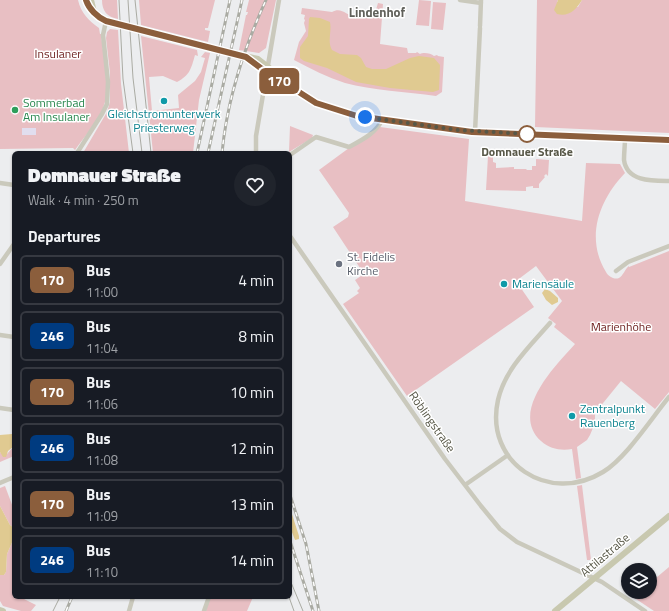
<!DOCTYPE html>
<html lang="en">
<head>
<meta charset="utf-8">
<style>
	body { margin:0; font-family:"Titillium Web",sans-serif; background:#20242c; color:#f1f3f6; height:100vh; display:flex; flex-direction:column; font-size:15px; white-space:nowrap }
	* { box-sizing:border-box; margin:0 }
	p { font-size:13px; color:#9ea1a6 }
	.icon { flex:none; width:22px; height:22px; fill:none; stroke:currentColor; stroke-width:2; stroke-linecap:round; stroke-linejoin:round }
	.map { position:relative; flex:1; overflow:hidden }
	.side { position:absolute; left:12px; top:151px; width:280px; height:448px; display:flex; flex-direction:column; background:#171b24; border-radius:6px; box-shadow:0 1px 3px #0004 }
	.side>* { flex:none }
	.badge { padding:0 8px; border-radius:6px; font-size:14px; line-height:26px }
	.tools { position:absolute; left:621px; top:563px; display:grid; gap:8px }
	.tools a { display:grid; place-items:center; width:36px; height:36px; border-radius:50%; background:#171b24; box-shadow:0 1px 3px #0004; font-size:20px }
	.you { position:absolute; width:20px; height:20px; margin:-10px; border:3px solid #fff; border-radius:50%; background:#1a73e8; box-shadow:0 0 0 6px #1a73e833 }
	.map>.badge { position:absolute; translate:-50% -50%; box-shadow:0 0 0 2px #fff }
	h2 { padding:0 16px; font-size:15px; line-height:36px }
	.round { display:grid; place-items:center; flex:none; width:42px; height:42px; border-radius:21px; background:#20242c }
	.overview { display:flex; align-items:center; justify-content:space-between; height:68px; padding:0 16px }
	h1 { font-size:19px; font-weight:800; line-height:30px }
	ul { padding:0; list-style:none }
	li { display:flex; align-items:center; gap:12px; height:50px; margin:0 8px 6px; padding:0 8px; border:2px solid #363941; border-radius:6px }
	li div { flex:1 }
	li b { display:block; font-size:15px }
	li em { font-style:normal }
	li .badge { min-width:44px; font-weight:700; text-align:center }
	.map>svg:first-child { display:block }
	.green { fill:#e8bfc3 }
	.sand { fill:#e1deef }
	.water { fill:#e0ca91 }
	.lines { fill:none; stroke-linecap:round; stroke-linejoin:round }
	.minor { stroke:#cac9bc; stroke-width:4.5 }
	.major { stroke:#c8c8af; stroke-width:6 }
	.tram { stroke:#aaaba3; stroke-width:1 }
	.rail-casing { stroke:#aaaba3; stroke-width:3 }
	.rail { stroke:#fff; stroke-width:1.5; stroke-dasharray:4.5; stroke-linecap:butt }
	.line-casing { stroke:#fff; stroke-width:9 }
	.line { stroke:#8b5e3c; stroke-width:6 }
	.walk { stroke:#575747; stroke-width:4; stroke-dasharray:0 7.2 }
	.culture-dot { fill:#0f9aa8; stroke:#fff; stroke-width:1.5 }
	.leisure-dot { fill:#2e9e5b; stroke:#fff; stroke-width:1.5 }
	.stop-dot { fill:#fff; stroke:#8b5e3c; stroke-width:2 }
	.worship-dot { fill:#6b7280; stroke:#fff; stroke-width:1.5 }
	.labels { text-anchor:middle; stroke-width:3; stroke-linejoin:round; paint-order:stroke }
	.park-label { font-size:12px; fill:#6f2221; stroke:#fff }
	.leisure-label { font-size:12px; fill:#27864d; stroke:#fff; text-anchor:start }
	.culture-label { font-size:12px; fill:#0d838f; stroke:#fff; text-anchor:start }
	.stop-label { font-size:12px; font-weight:bold; fill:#575747; stroke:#fff }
	.worship-label { font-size:12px; fill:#5b616d; stroke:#fff; text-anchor:start }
	.street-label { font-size:12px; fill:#575747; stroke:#fff }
	.neighbourhood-label { font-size:13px; font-weight:bold; fill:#60605a; stroke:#fff }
</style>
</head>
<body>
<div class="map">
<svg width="669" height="611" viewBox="0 0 669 611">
	<rect width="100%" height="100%" fill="#ecedef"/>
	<path class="green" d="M0 0H78C81 13 89 21 99 28L100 34H101C103 53 109 85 105 102 101 118 85 136 75 150L73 148 0 149Z
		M102 0H117L118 19C107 17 102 11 102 0Z
		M139 0H215L208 28H205V30L210 31 208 42 141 25Z
		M249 0H276L266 48 259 53 239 50 246 15H247L248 12H246Z
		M419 0 431 1 429 26 416 25Z
		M537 0H558L557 2 578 7 582 0H669V133L535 127Z
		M433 2 446 3 443 30 431 29Z
		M378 3 383 4 380 44 407 48 408 53H416L417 52 420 54C423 52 431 53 434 56L437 55 438 56 444 57 442 92 436 96C407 92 372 90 345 83 327 77 311 69 294 60L299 42 306 31 304 23 305 20 304 19 305 15 301 14 302 8 332 12C342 6 347 17 356 16 358 15 360 14 362 14 366 13 371 13 375 13Z
		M110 29 118 30 121 84 129 153H83L107 112 110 102V73L106 38 107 32Z
		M141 36 197 50 198 56 195 55C191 69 190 75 177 82L163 76 149 77 152 111 179 108 178 95 195 81 201 72 205 58 201 57 205 52 210 53 199 100 193 153H153Z
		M290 126 313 135 312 138 289 152Z
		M380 127 469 139 465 201 582 221 586 163 620 164 625 173C599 200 585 238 606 272 608 276 614 280 619 278 623 276 625 269 629 266V267L669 251V392L655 409 621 381 595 413V423L590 435 587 440 577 447 581 478 576 479 572 449C561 451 550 449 541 441 509 412 556 365 575 344L554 327 556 324 548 318 562 301 536 266 516 281 534 307 407 396 343 304 359 293 357 291 360 288 355 280 364 274 333 227 348 217 349 213 319 170 349 148 367 138Z
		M488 156H493V162L496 163V168L514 167V169H526L527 170H532V166H536V159L549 160 548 176 546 174 544 176 545 177 539 184V188H533V186L526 187V191L486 190Z
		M14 446V456L0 462V452L2 454H7Z
		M582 485 591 560H587L577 486Z
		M5 486 14 510V528L10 525 0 506V488Z
		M14 538V597H25L24 599 36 605 31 611H21L3 606 0 601V575H4L6 572 7 554Z
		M669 567V611H654L633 597 639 592H650V583Z
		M210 597H253L247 611H206Z"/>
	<path class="sand" d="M22 128H36V135H22Z"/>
	<path class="water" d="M558 0H582C576 10 569 17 557 14L554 10Z
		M310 17 320 18 330 22C332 32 327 41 332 50L340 54 357 55 361 58 366 67 372 69H386L410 58 419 56 434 58 440 65 439 90 433 92 390 88 356 82 327 68 304 61 300 58V47L308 36 309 19Z
		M545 289 550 291 558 298V302L552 305 546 300 542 293Z
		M12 434 14 435V446L8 451 6 457H3L0 452V435Z
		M0 506 10 525 14 528V538L7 554 6 572 4 575H0Z
		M290 508 299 536V539L295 540 290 527Z"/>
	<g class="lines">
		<path class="minor" d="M460 0 481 3
			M480 26 481 0
			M475 132 480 28
			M625 138C625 145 624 153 624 160 627 182 653 181 669 181
			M77 153 102 114 107 104 108 82 103 35 106 21
			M256 153V136L279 0
			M290 155 316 137 349 147C362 140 376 133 382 120
			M0 183 14 185
			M290 236 445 459 481 506 500 529 517 542 602 582 645 611
			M0 264 14 244
			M616 271 628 262 669 246
			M550 323C530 346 505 369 498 400 484 463 549 505 603 472 626 458 651 419 669 397
			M0 335 14 337
			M0 408 14 410
			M0 483 14 477
			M465 485 508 455
			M129 611 133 597
			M204 611 209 597"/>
		<path class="major" d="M86 0C89 9 97 17 106 21L258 59 276 73 286 83
			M91 0 94 12
			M246 57 274 78 288 85 316 103 357 116 472 132 669 140
			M0 610 3 611
			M555 611 669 516"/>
		<path class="tram" d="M119 0 123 79 133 153
			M128 0 133 78 142 153
			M135 0 151 153
			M290 580 303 611
			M289 597 294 611
			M53 611 60 597"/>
		<g class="rail-casing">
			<path id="rail" d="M197 153 230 0
				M208 153 242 0
				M222 153C227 100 244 48 266 0
				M290 495 306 544 319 611
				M290 541 313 611
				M66 611 72 597"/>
		</g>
		<use href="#rail" class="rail"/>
	</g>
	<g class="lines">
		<g class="line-casing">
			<path id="line" d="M86 0C89 9 97 17 106 21L246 57 274 78 288 85 316 103 357 116 472 132 669 140"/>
		</g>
		<use href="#line" class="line"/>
		<path class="walk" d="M365 117 457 130 527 134"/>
	</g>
	<g class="culture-dot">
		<circle cx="164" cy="101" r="4"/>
		<circle cx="504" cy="284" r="4"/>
		<circle cx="572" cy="416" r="4"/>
	</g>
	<circle class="leisure-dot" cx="15" cy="110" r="4"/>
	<circle class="stop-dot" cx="527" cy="134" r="8"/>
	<circle class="worship-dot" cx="339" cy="264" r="4"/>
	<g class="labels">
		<g class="park-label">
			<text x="58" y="58">Insulaner</text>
			<text x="621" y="331">Marienhöhe</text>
		</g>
		<g class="leisure-label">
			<text x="23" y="107">Sommerbad<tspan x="23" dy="14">Am Insulaner</tspan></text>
		</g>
		<g class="culture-label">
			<text x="164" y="118" text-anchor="middle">Gleichstromunterwerk<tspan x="164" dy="14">Priesterweg</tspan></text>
			<text x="512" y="288">Mariensäule</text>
			<text x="580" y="413">Zentralpunkt<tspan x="580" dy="14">Rauenberg</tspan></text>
		</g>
		<g class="stop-label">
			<text x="527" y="156">Domnauer Straße</text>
		</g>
		<g class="worship-label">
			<text x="347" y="261">St. Fidelis<tspan x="347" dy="14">Kirche</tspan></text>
		</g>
		<g class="street-label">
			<text transform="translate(432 422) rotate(55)" y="4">Röblingstraße</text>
			<text transform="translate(605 555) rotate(-40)" y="4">Attilastraße</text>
		</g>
		<g class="neighbourhood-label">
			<text x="377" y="17">Lindenhof</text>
		</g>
	</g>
</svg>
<div class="tools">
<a><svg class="icon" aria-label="layers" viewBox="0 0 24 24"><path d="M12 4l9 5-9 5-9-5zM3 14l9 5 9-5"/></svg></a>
</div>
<div class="you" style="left:365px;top:117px"></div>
<b class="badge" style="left:279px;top:81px;background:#8b5e3c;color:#fff">170</b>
<section class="side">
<div class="overview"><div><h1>Domnauer Straße</h1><p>Walk · 4 min · 250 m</p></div><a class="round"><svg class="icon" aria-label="heart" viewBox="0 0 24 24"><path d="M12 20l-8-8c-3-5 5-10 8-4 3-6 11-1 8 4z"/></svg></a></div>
<h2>Departures</h2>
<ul>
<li><span class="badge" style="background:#8b5e3c;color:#fff">170</span><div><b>Bus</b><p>11:00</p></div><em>4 min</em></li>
<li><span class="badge" style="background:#003b80;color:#fff">246</span><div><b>Bus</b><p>11:04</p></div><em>8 min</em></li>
<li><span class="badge" style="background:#8b5e3c;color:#fff">170</span><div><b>Bus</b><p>11:06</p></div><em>10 min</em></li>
<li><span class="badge" style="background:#003b80;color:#fff">246</span><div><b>Bus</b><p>11:08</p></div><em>12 min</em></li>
<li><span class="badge" style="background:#8b5e3c;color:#fff">170</span><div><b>Bus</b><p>11:09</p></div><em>13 min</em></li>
<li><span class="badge" style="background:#003b80;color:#fff">246</span><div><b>Bus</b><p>11:10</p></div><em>14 min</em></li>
</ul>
</section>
</div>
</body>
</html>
